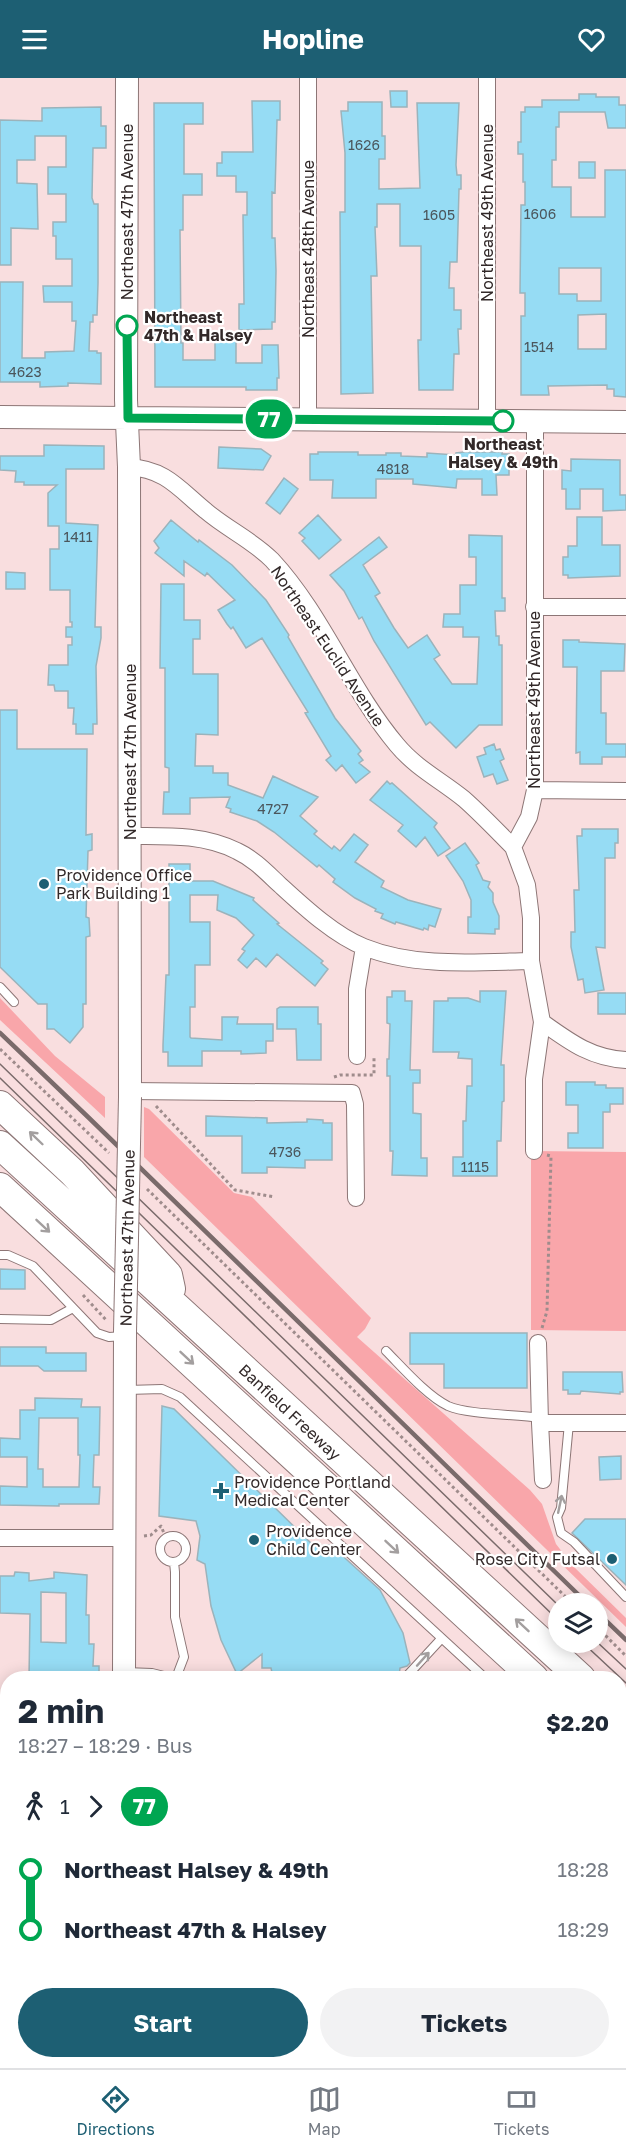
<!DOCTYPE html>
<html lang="en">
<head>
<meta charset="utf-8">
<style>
	body { margin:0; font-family:"Golos Text",sans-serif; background:#f2f2f3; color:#1f2937; height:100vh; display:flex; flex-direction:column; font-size:22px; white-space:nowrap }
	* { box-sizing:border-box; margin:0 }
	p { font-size:20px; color:#747a83 }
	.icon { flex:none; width:33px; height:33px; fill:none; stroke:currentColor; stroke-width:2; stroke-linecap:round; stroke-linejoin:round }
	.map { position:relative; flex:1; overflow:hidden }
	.panel { position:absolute; left:0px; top:1593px; width:627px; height:398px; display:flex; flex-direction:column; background:#fff; border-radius:24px 24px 0 0; box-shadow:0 3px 15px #0003 }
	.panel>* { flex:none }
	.badge { padding:0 12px; border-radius:20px; font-size:21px; line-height:39px }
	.controls { position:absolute; left:548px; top:1515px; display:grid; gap:12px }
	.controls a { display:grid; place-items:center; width:60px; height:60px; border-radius:50%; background:#fff; box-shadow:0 3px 15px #0003; font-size:30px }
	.map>.badge { position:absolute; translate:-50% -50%; box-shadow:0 0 0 3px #fff }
	.legs { display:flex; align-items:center; gap:9px; height:66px; padding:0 18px; font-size:20px }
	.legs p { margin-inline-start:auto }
	.overview { display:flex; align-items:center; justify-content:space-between; height:102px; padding:0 18px }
	h1 { font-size:33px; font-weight:700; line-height:45px }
	.primary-button { display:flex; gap:12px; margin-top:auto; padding:12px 18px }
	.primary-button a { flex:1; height:69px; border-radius:36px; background:#1d5f73; color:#fff; font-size:24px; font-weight:700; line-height:69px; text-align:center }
	.primary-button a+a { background:#f2f2f3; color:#1f2937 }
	ul { padding:0 18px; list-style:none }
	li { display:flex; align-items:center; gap:21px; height:60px; font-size:22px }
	li i { display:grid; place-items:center; width:9px; height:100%; margin:0 8px; background:currentColor }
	li i::after { content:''; width:15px; height:15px; margin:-8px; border:4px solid; border-radius:50%; background:#fff }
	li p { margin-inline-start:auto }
	li:first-child i { background:linear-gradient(#0000 50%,currentColor 0) }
	li:last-child i { background:linear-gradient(currentColor 50%,#0000 0) }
	header { display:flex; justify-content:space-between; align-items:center; height:78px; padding:0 18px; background:#1d5f73; color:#fff; font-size:27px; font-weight:700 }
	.dock { display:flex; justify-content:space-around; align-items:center; height:84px; border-top:2px solid #e0e1e3; background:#fff; font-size:16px; color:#747a83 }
	.dock a { display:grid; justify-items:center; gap:3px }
	.dock .on { color:#1d5f73 }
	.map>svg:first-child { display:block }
	.green { fill:#f9a6aa }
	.building { fill:#96dcf4; stroke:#9bb3bb; stroke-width:1.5; fill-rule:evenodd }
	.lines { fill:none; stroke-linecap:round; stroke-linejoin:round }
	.lane-casing { stroke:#8d7676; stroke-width:10 }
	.street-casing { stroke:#8d7676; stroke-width:18 }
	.secondary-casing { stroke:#8d7676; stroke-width:24 }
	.highway-casing { stroke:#8d7676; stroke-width:30 }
	.path { stroke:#9f8c8c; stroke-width:3; stroke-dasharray:3 3; stroke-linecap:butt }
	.lane { stroke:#fff; stroke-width:8 }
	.street { stroke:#fff; stroke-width:16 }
	.secondary { stroke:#fff; stroke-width:22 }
	.highway { stroke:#fff; stroke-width:28 }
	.tram { stroke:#7a6b6b; stroke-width:1.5 }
	.rail { stroke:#7a6b6b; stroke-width:4.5 }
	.lane-bridge-casing { stroke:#8d7676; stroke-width:10; stroke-linecap:butt }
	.secondary-bridge-casing { stroke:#8d7676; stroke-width:24; stroke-linecap:butt }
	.lane-bridge { stroke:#fff; stroke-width:8 }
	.secondary-bridge { stroke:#fff; stroke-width:22 }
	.oneway { stroke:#a39f9f }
	.line-1-casing { stroke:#fff; stroke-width:14 }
	.line-1 { stroke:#00a651; stroke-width:9 }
	.stop-1-dot { fill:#fff; stroke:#00a651; stroke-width:3 }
	.poi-dot { fill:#1d5f73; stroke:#fff; stroke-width:2 }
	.labels { text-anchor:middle; stroke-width:4.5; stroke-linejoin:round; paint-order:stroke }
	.number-label { font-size:14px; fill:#4b565c }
	.street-label { font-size:16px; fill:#322929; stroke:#fff }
	.stop-label { font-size:16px; font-weight:bold; fill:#322929; stroke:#fff; text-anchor:start }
	.poi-label { font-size:16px; fill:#322929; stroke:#fff; text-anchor:start }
</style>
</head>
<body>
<header><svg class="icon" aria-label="menu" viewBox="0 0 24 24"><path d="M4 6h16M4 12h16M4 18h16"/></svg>Hopline<svg class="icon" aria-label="heart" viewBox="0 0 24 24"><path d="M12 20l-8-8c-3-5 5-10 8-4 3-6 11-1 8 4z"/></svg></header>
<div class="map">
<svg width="626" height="1990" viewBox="0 0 626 1990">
	<rect width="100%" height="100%" fill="#f9dedf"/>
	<path class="green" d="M0 920 55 978 105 1019V1040L0 942Z
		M144 1029 149 1031 234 1115 252 1119 371 1240 365 1251 357 1259 530 1412 542 1426 556 1466 573 1488 626 1540V1549L144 1079Z
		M531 1073 626 1074V1253L531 1252Z"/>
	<path class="building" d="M390 13H407V29H391Z
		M579 16H596V19H619V27H626V50H608L605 34H559V49H556V82H552V109H571V139H605V92H626V319L614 318V311H607V307L548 308 549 317H521V238H525V215H520L521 127H525V104H523V76H518V64H521V34H525V29H542V22H579ZM559 190H601V223H577V216H559ZM606 236V271H578V237Z
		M252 23H280V42H277L275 115 272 114V160H275L276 193 275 244H272V251L239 252V226H244L243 137H247V114H236V98H217V85H222V74H253Z
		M348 24H382V58H385V81H379V111L420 110 417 25H459L456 87 457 97H461V111H459L457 184H450L449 210H454V232H461V251H458L459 276H454L453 312H419L418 262H421V168H400V126H377V149H375L377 198H371L373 315 341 316 340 134H345V75L341 33H348Z
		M154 25H203V46H184V96H202V117H183V152H180L181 265H183V282H215V262H236V285H262V267H278L279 300H277V312H246V309H155Z
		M101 29V48H106V70H93L92 120 94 126H98V205L97 237H93V244H90L89 273H97V275H101V306L68 305V308L40 309V304H0V204H23L22 280H45V274L74 273 76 243H72V224H44L43 208H72V181H56V158H53V144H66V116H48V89H66V58H35V82H17V105L37 106 38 151 11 150V187H0V42L42 43V30Z
		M579 84H595V100H579Z
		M44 367 104 368V391H66V445L98 447 95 549H101V560L96 588 97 646H93V656H76V646H73L74 630H68V613H55L54 607H48L49 587H68V567H72V559H66V549H72V544H70V512H50V471H59V448H48V415L57 407H24V404H15L16 393 0 392V378H44Z
		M219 369 261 371 271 378 263 392 218 390Z
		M318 374H358V377H386V375H401V378L427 379V375L456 377V375L464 374H502V376H509V397H496L497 417H482V401H457L456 410 413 406V401H376V420H332L333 402H310V376H318Z
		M571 381 620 382V417H626V432L603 433V411H580V431H566V411H562V392L571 393Z
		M284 400 298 411 280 436 266 425Z
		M318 437 341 462 319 481 302 463 305 460 299 455Z
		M577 439H602V467H620V498L568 500V497H563V479H568V468H577Z
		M171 442 198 464 199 462 232 487 266 522 289 557 288 559 335 640 361 673 358 676 363 682 359 685 370 694 356 705 342 687 336 693 326 682 331 678 305 635 308 634 262 560 246 570 233 549 231 551 227 546 218 532 235 522 207 495 205 498 184 483V498L155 475 159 470 154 463Z
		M469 457 502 458V520H505V533H495L496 558H499V567H502V647H479L456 670 430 644 426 647 374 563 362 539 359 541 344 513 330 497 379 459 387 469 363 487 380 515 375 518 394 550 408 570 427 557 440 577 434 581 452 606H477L479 559H463V549H443L444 536H460V507H476V479H469Z
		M6 494 25 495V511H6Z
		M161 506H184V542H200V561H193V596H218V657L196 656 195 688H213V695H228V707L263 720 273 698 318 719 300 738 317 753 314 756 332 771 334 768 340 773 354 756 368 767 355 784 384 803 381 809 408 822 441 831 435 849 429 847 428 852 424 850 423 852 396 844 395 846 381 840 383 836 375 833 376 831 355 820 333 804 335 801 319 787 317 789 274 754 257 743 230 734 231 731 226 729 230 719 190 720V736H163L164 714H169V690L165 689V590H160Z
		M563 562H579V564L625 566 624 593H601V635H606V666H626V679H602V686H580V674L576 675 577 589H563Z
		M0 632H17V671H87L86 757 92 756V772L88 773 86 839 89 840 90 858 86 859V926H83V949L70 965 54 951H47V926H38L0 889Z
		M494 666 496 672 500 671 504 681 500 683 508 702 497 706 493 696 484 699 477 679 486 676 484 670Z
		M387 703 390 706 392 705 437 745 434 749 450 770 438 778 425 759 416 769 398 753 403 747 370 722Z
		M582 751H618V765H615V780H605V870L596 869 604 912 585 915 583 901 578 902 571 869V854H575L574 812H579L577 758H582Z
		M465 765 479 785 476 787 483 802 490 804 488 809 493 815V824L499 838V851H495V856L468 855V839H471V822L463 803 446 778Z
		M169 786H190V803H213L254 820 253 822 279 845 277 846 323 883 321 885 328 891 315 908 277 876 266 889 256 880 247 890 238 882 245 873 242 871 254 857 236 840 217 832 218 817H190V844H210V887H195V929H190V959L191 960 222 962V939H238L237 946H273V963H266V975L241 976V973H202V988H168V974H163V967L166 897H169Z
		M392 913H405V923H412L410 992H420V1005H413V1035L421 1036V1080H427V1098L392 1097 393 1073H390V998H387V981H389L390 946 387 945V919H392Z
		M480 913H506L501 987H504V1023L502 1024 501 1063H497V1098H453V1079H463V1043H466L467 1008H472V981L458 980 459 974H433L434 923H448V920H468L480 924Z
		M598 915H626V936H598Z
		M280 929H318V946H321V982H297L296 951H277V931Z
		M566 1004H595V1007H606V1010H623V1026H610V1034H603V1070H568V1055H578V1027H566Z
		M206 1038 267 1040V1045L307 1044V1041L323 1042V1045H332V1082H305V1090L267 1089V1095H242V1058H206Z
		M0 1191 25 1192V1211H0Z
		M410 1255H527V1310H444V1286H410Z
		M0 1269H46V1275H86V1293H44L38 1288H0Z
		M563 1294H622L623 1314H620V1316L581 1313 580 1316H568V1312H563Z
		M35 1320 82 1321 81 1329H100L99 1377H94L93 1405V1409H100L99 1426H59V1428L0 1427V1408L27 1409V1379H0V1360L20 1361V1332H35ZM39 1340H78V1377H80L79 1409H43V1391H38Z
		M162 1328 174 1331 314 1468 330 1467 335 1471 380 1512 403 1555 410 1585 407 1588 400 1590 399 1598 333 1600 273 1599 271 1590H262V1576L237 1596 221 1562 211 1528 205 1486 197 1482 200 1458 196 1443 159 1438Z
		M621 1378V1401L600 1402 599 1379Z
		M585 1441H626V1507L572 1455Z
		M15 1494 29 1495V1503L54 1500V1494L87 1497 86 1537H89V1566H94L93 1588H99V1600H29L30 1536 0 1535V1498H14ZM41 1514 66 1515V1565L41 1564Z"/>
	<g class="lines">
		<g class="lane-casing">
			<path id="lane" d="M0 909 14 924
				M0 1177H8L33 1188 97 1255 109 1259 124 1258
				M0 1241 51 1242 73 1230
				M386 1273C402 1289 427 1318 448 1328 469 1337 515 1336 540 1340
				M127 1312 162 1311 180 1319 485 1600
				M569 1345 561 1430 557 1439 561 1455 574 1464 626 1519
				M160 1471a13 13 0 1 1 26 0a13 13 0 1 1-26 0Z
				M174 1484 175 1494V1539L184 1579 176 1600
				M125 1594 152 1595 172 1600
				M405 1600 441 1561
				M620 1714 626 1719"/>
		</g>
		<g class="street-casing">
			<path id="street" d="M308 0V342
				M487 343V0
				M129 389C166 391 180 412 206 433 227 451 252 462 272 482 323 537 349 610 397 667 416 690 442 703 464 721 481 736 497 753 513 769
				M534 529H626
				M535 712 626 713
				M130 758C167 758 203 756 237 773 254 781 266 794 280 807 303 828 334 857 364 869 416 890 477 884 531 883
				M542 944C570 964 591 980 626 982
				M357 978V911L364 869
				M129 1013 352 1015 355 1026 356 1120
				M534 1073V1001L542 944 531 883V840L527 807 513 769 529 739 535 712V343
				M538 1265 540 1345 543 1402
				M540 1345H626
				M0 1460H124
				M0 1670H8
				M0 1816H8
				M0 1960H8
				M518 1990 626 1989"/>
		</g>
		<g class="secondary-casing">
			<path id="secondary" d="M127 0 126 322 129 389 130 1019
				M0 339 626 344
				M124 1600 125 1254
				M124 1983 125 1990"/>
		</g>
		<g class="highway-casing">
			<path id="highway" d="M0 1027 72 1094 168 1197 171 1211
				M0 1067 581 1600
				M0 1109 534 1600
				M620 1634 626 1640
				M620 1675 626 1681"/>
		</g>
		<path class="path" d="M0 971 109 1075
			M334 999 340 997H374V980
			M156 1028 235 1112 275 1119
			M147 1111 573 1526
			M83 1217 107 1243
			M542 1250 547 1233 551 1078 547 1077
			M144 1458 151 1457 161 1448 166 1460
			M597 1549 626 1578"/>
		<use href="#lane" class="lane"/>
		<use href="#street" class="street"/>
		<use href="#secondary" class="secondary"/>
		<use href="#highway" class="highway"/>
		<path class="tram" d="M0 986 558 1527
			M0 1000 558 1542
			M582 1564 626 1605
			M597 1564 626 1591"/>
		<path class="rail" d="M0 955 88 1039 588 1526
			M597 1534 626 1562"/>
		<g class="lane-bridge-casing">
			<path id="lane-bridge" d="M586 1983V1990"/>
		</g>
		<g class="secondary-bridge-casing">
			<path id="secondary-bridge" d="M125 1254 130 1019"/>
		</g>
		<use href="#lane-bridge" class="lane-bridge"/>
		<use href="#secondary-bridge" class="secondary-bridge"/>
	</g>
	<defs><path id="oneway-shaft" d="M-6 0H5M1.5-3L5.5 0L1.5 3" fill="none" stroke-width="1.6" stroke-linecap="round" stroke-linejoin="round" transform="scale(1.5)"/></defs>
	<g class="oneway">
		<use href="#oneway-shaft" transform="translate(36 1060) rotate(-136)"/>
		<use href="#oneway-shaft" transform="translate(43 1148) rotate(43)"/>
		<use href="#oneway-shaft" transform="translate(187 1280) rotate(43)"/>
		<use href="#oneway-shaft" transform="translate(560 1426) rotate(-78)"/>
		<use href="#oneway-shaft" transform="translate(392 1469) rotate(43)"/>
		<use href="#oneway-shaft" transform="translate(522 1547) rotate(-137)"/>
		<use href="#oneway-shaft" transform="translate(423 1581) rotate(-48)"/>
	</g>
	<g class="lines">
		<g class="line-1-casing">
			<path id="line-1" d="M127 248 128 340 503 343"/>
		</g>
		<use href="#line-1" class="line-1"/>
	</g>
	<g class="stop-1-dot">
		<circle cx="127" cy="248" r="10"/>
		<circle cx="503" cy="343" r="10"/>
	</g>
	<g class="poi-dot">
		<circle cx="44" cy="806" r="6"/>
		<path d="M218 1404h6v6h6v6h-6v6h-6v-6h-6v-6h6z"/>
		<circle cx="254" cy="1462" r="6"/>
		<circle cx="612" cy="1481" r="6"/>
	</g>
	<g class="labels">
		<g class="number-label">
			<text x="364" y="72">1626</text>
			<text x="540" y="141">1606</text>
			<text x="439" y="142">1605</text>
			<text x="539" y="274">1514</text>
			<text x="25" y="299">4623</text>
			<text x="393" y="396">4818</text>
			<text x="78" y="464">1411</text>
			<text x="273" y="736">4727</text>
			<text x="285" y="1079">4736</text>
			<text x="475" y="1094">1115</text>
		</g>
		<g class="street-label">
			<text transform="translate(127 134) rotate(-90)" y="6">Northeast 47th Avenue</text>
			<text transform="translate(487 135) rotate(-90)" y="6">Northeast 49th Avenue</text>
			<text transform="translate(308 171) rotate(-90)" y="6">Northeast 48th Avenue</text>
			<text transform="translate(328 568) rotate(56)" y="6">Northeast Euclid Avenue</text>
			<text transform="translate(534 622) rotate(-90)" y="6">Northeast 49th Avenue</text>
			<text transform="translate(130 674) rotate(-90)" y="6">Northeast 47th Avenue</text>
			<text transform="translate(127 1160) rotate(-89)" y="6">Northeast 47th Avenue</text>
			<text transform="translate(290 1334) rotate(43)" y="6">Banfield Freeway</text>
		</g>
		<g class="stop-label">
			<text x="144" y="245">Northeast<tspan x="144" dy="18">47th &amp; Halsey</tspan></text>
			<text x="503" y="372" text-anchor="middle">Northeast<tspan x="503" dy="18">Halsey &amp; 49th</tspan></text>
		</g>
		<g class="poi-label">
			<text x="56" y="803">Providence Office<tspan x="56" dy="18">Park Building 1</tspan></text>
			<text x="234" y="1410">Providence Portland<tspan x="234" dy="18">Medical Center</tspan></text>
			<text x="266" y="1459">Providence<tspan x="266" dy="18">Child Center</tspan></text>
			<text x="600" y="1487" text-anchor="end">Rose City Futsal</text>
		</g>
	</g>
</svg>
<div class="controls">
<a><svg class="icon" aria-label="layers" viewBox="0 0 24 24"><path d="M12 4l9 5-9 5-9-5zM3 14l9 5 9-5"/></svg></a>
</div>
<b class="badge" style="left:269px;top:341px;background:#00a651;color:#fff">77</b>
<section class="panel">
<div class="overview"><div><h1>2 min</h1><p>18:27 – 18:29 · Bus</p></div><b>$2.20</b></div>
<div class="legs"><svg class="icon" aria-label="walk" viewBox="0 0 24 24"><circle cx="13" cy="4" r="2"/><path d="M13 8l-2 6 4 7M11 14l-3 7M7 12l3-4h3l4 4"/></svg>1<svg class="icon" aria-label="forward" viewBox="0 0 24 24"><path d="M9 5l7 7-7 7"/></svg><b class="badge" style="background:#00a651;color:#fff">77</b></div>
<ul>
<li><i style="color:#00a651"></i><b>Northeast Halsey &amp; 49th</b><p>18:28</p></li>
<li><i style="color:#00a651"></i><b>Northeast 47th &amp; Halsey</b><p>18:29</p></li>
</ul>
<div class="primary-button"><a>Start</a><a>Tickets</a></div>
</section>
</div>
<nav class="dock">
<a class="on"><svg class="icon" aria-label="directions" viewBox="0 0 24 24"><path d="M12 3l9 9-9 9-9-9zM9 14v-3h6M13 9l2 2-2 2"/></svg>Directions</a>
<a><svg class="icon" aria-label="map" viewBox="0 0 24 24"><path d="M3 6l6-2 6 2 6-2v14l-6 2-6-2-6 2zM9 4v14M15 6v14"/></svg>Map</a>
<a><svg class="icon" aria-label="tickets" viewBox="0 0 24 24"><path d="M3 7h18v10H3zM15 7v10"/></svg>Tickets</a>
</nav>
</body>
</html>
